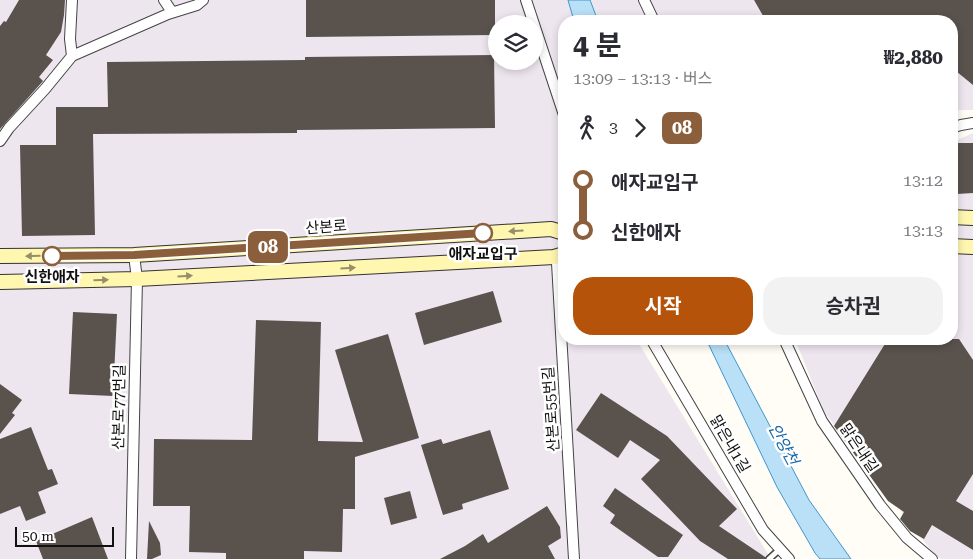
<!DOCTYPE html>
<html lang="ko">
<head>
<meta charset="utf-8">
<style>
	body { margin:0; font-family:"Roboto Serif","Noto Sans KR",serif; background:#f2f2f3; color:#2b2b33; height:100vh; display:flex; flex-direction:column; font-size:19px; white-space:nowrap }
	* { box-sizing:border-box; margin:0 }
	p { font-size:16px; color:#7c7c81 }
	.icon { flex:none; width:28px; height:28px; fill:none; stroke:currentColor; stroke-width:2; stroke-linecap:round; stroke-linejoin:round }
	.map { position:relative; flex:1; overflow:hidden }
	.side { position:absolute; left:558px; top:15px; width:400px; height:330px; display:flex; flex-direction:column; background:#fff; border-radius:20px; box-shadow:0 2px 8px #0003 }
	.side>* { flex:none }
	.badge { padding:0 10px; border-radius:8px; font-size:18px; line-height:32px }
	.controls { position:absolute; left:488px; top:15px; display:grid; gap:10px }
	.controls a { display:grid; place-items:center; width:55px; height:55px; border-radius:50%; background:#fff; box-shadow:0 2px 8px #0003; font-size:25px }
	.scale { position:absolute; left:15px; bottom:12px; width:99px; box-sizing:border-box; padding-left:5px; border:2px solid #111; border-top:0; font-size:14px; line-height:18px; white-space:nowrap; color:#111; -webkit-text-stroke:4px #fff; paint-order:stroke }
	.map>.badge { position:absolute; translate:-50% -50%; box-shadow:0 0 0 2px #fff }
	.legs { display:flex; align-items:center; gap:8px; height:55px; padding:0 15px; font-size:16px }
	.legs p { margin-inline-start:auto }
	.overview { display:flex; align-items:center; justify-content:space-between; height:85px; padding:0 15px }
	h1 { font-size:28px; font-weight:700; line-height:38px }
	.primary-button { display:flex; gap:10px; margin-top:auto; padding:10px 15px }
	.primary-button a { flex:1; height:58px; border-radius:20px; background:#b45309; color:#fff; font-size:20px; font-weight:700; line-height:58px; text-align:center }
	.primary-button a+a { background:#f2f2f3; color:#2b2b33 }
	ul { padding:0 15px; list-style:none }
	li { display:flex; align-items:center; gap:18px; height:50px; font-size:19px }
	li i { display:grid; place-items:center; width:8px; height:100%; margin:0 6px; background:currentColor }
	li i::after { content:''; width:12px; height:12px; margin:-6px; border:4px solid; border-radius:50%; background:#fff }
	li p { margin-inline-start:auto }
	li:first-child i { background:linear-gradient(#0000 50%,currentColor 0) }
	li:last-child i { background:linear-gradient(currentColor 50%,#0000 0) }
	.map>svg:first-child { display:block }
	.industrial { fill:#eee6ef; fill-rule:evenodd }
	.water { fill:#b9e0f7; stroke:#3f96cf }
	.building { fill:#5a524d }
	.lines { fill:none; stroke-linecap:round; stroke-linejoin:round }
	.lane-casing { stroke:#444; stroke-width:8 }
	.street-casing { stroke:#444; stroke-width:12 }
	.secondary-casing { stroke:#333; stroke-width:16 }
	.lane { stroke:#fff; stroke-width:5 }
	.street { stroke:#fff; stroke-width:10 }
	.secondary { stroke:#fff6b0; stroke-width:14 }
	.oneway { fill:#948f68 }
	.line-1-casing { stroke:#fff; stroke-width:11 }
	.line-1 { stroke:#8b5e3c; stroke-width:8 }
	.stop-1-dot { fill:#fff; stroke:#8b5e3c; stroke-width:2.5 }
	.labels { text-anchor:middle; stroke-width:5; stroke-linejoin:round; paint-order:stroke }
	.street-label { font-size:15px; fill:#111; stroke:#fff }
	.stop-label { font-size:15px; font-weight:bold; fill:#111; stroke:#fff }
	.water-label { font-size:16px; font-style:italic; fill:#1768a6; stroke:#fff }
</style>
</head>
<body>
<div class="map">
<svg width="973" height="559" viewBox="0 0 973 559">
	<rect width="100%" height="100%" fill="#fffdf5"/>
	<path class="industrial" d="M0 0H973V110H951V21H564V198L558 199 564 211V339H636L771 559H0ZM496 24H534V61H496Z
		M973 133V559H941L934 554 824 412 795 339H951V143Z"/>
	<path class="water" d="M568 0H590L598 21H574Z
		M706 339H724L809 500 851 559H820L815 553 777 487Z"/>
	<path class="building" d="M19 0H65L64 15 61 32 46 55 53 60 39 77 43 81 0 129V26L4 21 6 22Z
		M306 0H495V35L306 37Z
		M754 0H973V85L951 67V56L957 49 951 45V21H766Z
		M494 55 495 128 297 130V133L93 134 95 235 22 236 20 145H56V107H108L107 62 305 60V57Z
		M951 143H973V193L957 194 951 169Z
		M493 291 502 322 424 345 415 313Z
		M73 312 117 314 113 396 69 394Z
		M256 320 321 322 318 441 363 442 335 350 388 334 419 438 355 457V509H343L342 552 304 551V559H226V553L189 552 190 506H153L154 439 252 440Z
		M888 339H959L973 360V474L956 501 973 511V550L932 525 924 539 910 531 900 519 904 512 888 501 834 426Z
		M0 384 22 400 12 413 15 415 0 434Z
		M601 393 667 436 737 509 719 526 765 557V559H728L700 541 641 479 660 460 630 440 618 458 576 430Z
		M31 427 48 470 52 469 58 484 38 492 46 513 26 521 20 506 0 514V439Z
		M490 430 509 489 462 504 463 509 443 515 421 445 441 439 443 444Z
		M615 488 683 535 668 557H658L610 523 615 515 603 506Z
		M410 491 417 518 391 525 384 498Z
		M547 506 560 527 561 538 548 546 555 559H440L465 546 483 534 488 543Z
		M92 517 108 559H43L36 541Z
		M149 521 160 543 161 555 152 559H147Z"/>
	<g class="lines">
		<g class="lane-casing">
			<path id="lane" d="M769 559 780 549"/>
		</g>
		<g class="street-casing">
			<path id="street" d="M164 0 172 12
				M526 0 564 115
				M644 0 654 21
				M72 56 168 14 197 5 203 0
				M951 128 961 125 973 123
				M0 141 9 128 45 89 72 56 70 39 72 0
				M554 257 557 263 574 559
				M651 339 763 530 789 559
				M784 339 822 421 880 505 907 538 932 559
				M131 559 137 279 134 255"/>
		</g>
		<g class="secondary-casing">
			<path id="secondary" d="M951 217 973 218
				M951 246 973 247
				M0 256 134 255 551 229 564 233
				M0 282 137 279 554 257 564 254"/>
		</g>
		<use href="#lane" class="lane"/>
		<use href="#street" class="street"/>
		<use href="#secondary" class="secondary"/>
	</g>
	<defs><path id="oneway-solid" d="M-6-.8H1V-3.2L6.5 0L1 3.2V.8H-6Z" transform="scale(1.25)"/></defs>
	<g class="oneway">
		<use href="#oneway-solid" transform="translate(516 231) rotate(176)"/>
		<use href="#oneway-solid" transform="translate(33 256) rotate(179)"/>
		<use href="#oneway-solid" transform="translate(348 268) rotate(-3)"/>
		<use href="#oneway-solid" transform="translate(185 276) rotate(-3)"/>
		<use href="#oneway-solid" transform="translate(101 280) rotate(-1)"/>
	</g>
	<g class="lines">
		<g class="line-1-casing">
			<path id="line-1" d="M52 256 134 255 483 233"/>
		</g>
		<use href="#line-1" class="line-1"/>
	</g>
	<g class="stop-1-dot">
		<circle cx="483" cy="233" r="9"/>
		<circle cx="52" cy="256" r="9"/>
	</g>
	<g class="labels">
		<g class="street-label">
			<text transform="translate(326 227) rotate(-4)" y="5">산본로</text>
			<text transform="translate(119 407) rotate(-89)" y="5">산본로77번길</text>
			<text transform="translate(551 409) rotate(-94)" y="5">산본로55번길</text>
			<text transform="translate(730 444) rotate(60)" y="5">맑은내1길</text>
			<text transform="translate(859 448) rotate(56)" y="5">맑은내길</text>
		</g>
		<g class="stop-label">
			<text x="483" y="259">애자교입구</text>
			<text x="52" y="282">신한애자</text>
		</g>
		<g class="water-label">
			<text transform="translate(784 444) rotate(62)" y="6">안양천</text>
		</g>
	</g>
</svg>
<div class="controls">
<a><svg class="icon" aria-label="layers" viewBox="0 0 24 24"><path d="M12 4l9 5-9 5-9-5zM3 14l9 5 9-5"/></svg></a>
</div>
<div class="scale">50 m</div>
<b class="badge" style="left:268px;top:247px;background:#8b5e3c;color:#fff">08</b>
<section class="side">
<div class="overview"><div><h1>4 분</h1><p>13:09 – 13:13 · 버스</p></div><b>₩2,880</b></div>
<div class="legs"><svg class="icon" aria-label="walk" viewBox="0 0 24 24"><circle cx="13" cy="4" r="2"/><path d="M13 8l-2 6 4 7M11 14l-3 7M7 12l3-4h3l4 4"/></svg>3<svg class="icon" aria-label="forward" viewBox="0 0 24 24"><path d="M9 5l7 7-7 7"/></svg><b class="badge" style="background:#8b5e3c;color:#fff">08</b></div>
<ul>
<li><i style="color:#8b5e3c"></i><b>애자교입구</b><p>13:12</p></li>
<li><i style="color:#8b5e3c"></i><b>신한애자</b><p>13:13</p></li>
</ul>
<div class="primary-button"><a>시작</a><a>승차권</a></div>
</section>
</div>
</body>
</html>
